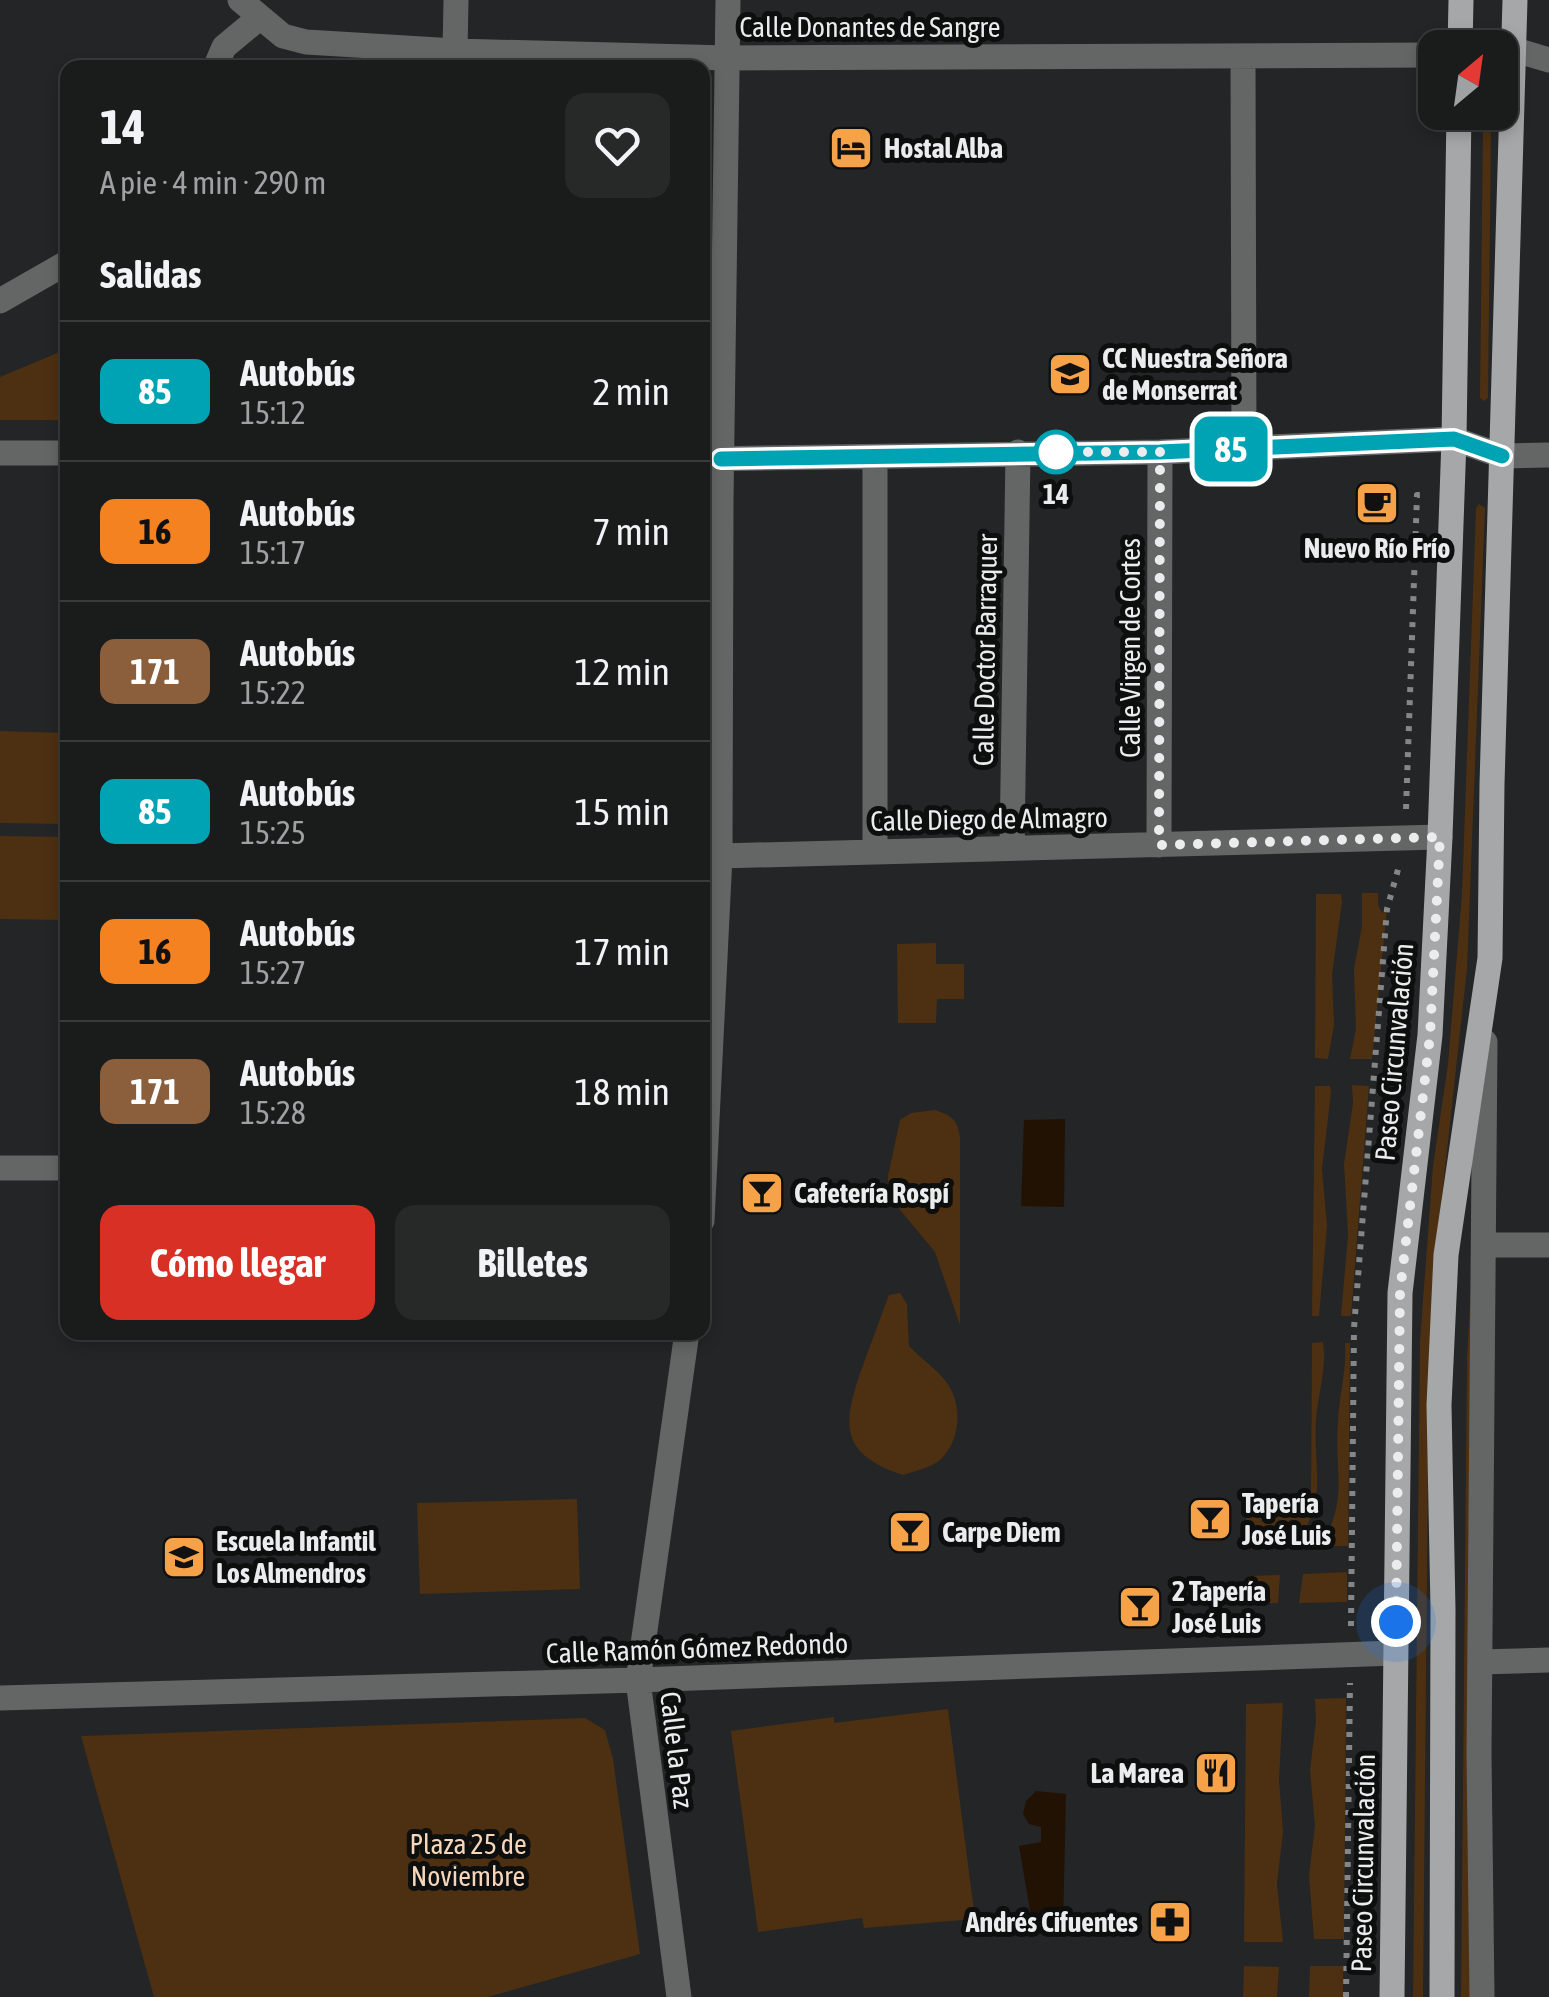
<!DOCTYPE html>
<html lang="es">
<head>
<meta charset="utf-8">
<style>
	body { margin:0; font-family:"Asap Condensed",sans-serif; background:#272929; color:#f1f3f6; height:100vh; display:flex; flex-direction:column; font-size:38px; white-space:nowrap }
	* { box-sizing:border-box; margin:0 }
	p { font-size:32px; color:#9fa1a3 }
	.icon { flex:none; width:55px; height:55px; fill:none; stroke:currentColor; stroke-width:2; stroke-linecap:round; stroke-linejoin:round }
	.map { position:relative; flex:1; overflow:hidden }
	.drawer { position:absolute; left:60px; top:60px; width:650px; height:1280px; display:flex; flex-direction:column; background:#1a1c1c; border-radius:20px; box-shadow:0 5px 15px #0003,0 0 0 2px #383a3b }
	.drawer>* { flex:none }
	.badge { padding:0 20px; border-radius:15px; font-size:35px; line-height:65px }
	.needle { width:65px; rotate:29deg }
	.buttons { position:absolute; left:1418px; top:30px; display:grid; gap:20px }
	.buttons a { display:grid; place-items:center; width:100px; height:100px; border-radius:20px; background:#1a1c1c; box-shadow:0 5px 15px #0003,0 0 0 2px #383a3b; font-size:50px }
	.you { position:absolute; width:50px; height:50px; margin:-25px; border:8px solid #fff; border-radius:50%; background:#1a73e8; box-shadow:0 0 0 15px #1a73e833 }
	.map>.badge { position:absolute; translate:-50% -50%; box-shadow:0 0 0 5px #fff }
	h2 { padding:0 40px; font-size:38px; line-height:90px }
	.round { display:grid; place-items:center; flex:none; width:105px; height:105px; border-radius:20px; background:#272929 }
	.overview { display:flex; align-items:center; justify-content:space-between; height:170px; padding:0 40px }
	h1 { font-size:48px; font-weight:700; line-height:75px }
	.cta { display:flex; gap:20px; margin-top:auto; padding:20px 40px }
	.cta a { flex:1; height:115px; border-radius:20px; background:#d93025; color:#fff; font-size:40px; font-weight:700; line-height:115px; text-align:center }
	.cta a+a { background:#272929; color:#f1f3f6 }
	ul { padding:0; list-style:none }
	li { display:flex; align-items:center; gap:30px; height:140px; padding:0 40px; border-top:2px solid #383a3b }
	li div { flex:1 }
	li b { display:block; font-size:38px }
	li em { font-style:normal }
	li .badge { min-width:110px; font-weight:700; text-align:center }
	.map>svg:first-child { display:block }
	.green { fill:#4d3011 }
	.water { fill:#221203 }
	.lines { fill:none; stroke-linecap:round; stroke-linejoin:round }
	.path { stroke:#848687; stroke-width:6; stroke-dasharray:5 8; stroke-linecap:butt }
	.minor { stroke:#646666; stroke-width:25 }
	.major { stroke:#a5a7a8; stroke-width:25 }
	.line-casing { stroke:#fff; stroke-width:22 }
	.line { stroke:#00a3b4; stroke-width:15 }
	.walk { stroke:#eaeced; stroke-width:10; stroke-dasharray:0 18 }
	.stop-dot { fill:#fff; stroke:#00a3b4; stroke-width:5 }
	.labels { text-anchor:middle; stroke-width:10; stroke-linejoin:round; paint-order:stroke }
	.street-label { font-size:28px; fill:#eaeced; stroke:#0d0e0e }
	.poi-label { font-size:28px; font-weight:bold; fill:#eaeced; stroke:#0d0e0e; text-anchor:start }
	.stop-label { font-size:28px; font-weight:bold; fill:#eaeced; stroke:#0d0e0e }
	.park-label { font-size:28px; fill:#f5d6ba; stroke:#0d0e0e }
</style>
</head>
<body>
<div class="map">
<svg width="1549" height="1997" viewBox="0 0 1549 1997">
	<rect width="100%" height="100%" fill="#232526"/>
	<path class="green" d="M1488 124 1491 128 1488 398 1484 401 1480 398 1483 128Z
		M67 349V420H0V377Z
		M1479 504 1485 508 1467 969 1438 1232 1428 1463 1423 1997H1413L1420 1341 1433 1166 1448 1064 1462 894 1476 508Z
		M0 731 67 733V824L0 823Z
		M0 836 67 837V920L0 919Z
		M1362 893H1378V905L1382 913 1387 909 1372 1059H1350L1356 1029 1354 969 1362 926Z
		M1316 894H1341L1342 902 1332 975 1334 1025 1328 1059 1315 1058Z
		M936 943V964H964V999H937L936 1023H898L897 944Z
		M1352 1085 1369 1086 1351 1316H1341L1348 1235 1344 1164 1353 1103Z
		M1315 1086H1330L1331 1092 1322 1169 1327 1226 1319 1316H1312Z
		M935 1110C951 1115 958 1120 960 1137V1325L935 1252 896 1205 889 1192 888 1176 900 1120 911 1113Z
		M1471 1285 1472 1997H1461L1467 1359Z
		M900 1293 907 1304 909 1346C920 1358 934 1367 944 1379 963 1401 962 1440 940 1460 930 1468 915 1471 903 1475 839 1454 842 1424 862 1368 871 1343 880 1319 889 1295Z
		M1323 1342C1327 1369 1318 1393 1316 1420 1313 1474 1329 1496 1295 1547L1247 1549 1246 1496H1311L1312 1343Z
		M1345 1343H1350L1348 1546H1322C1349 1493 1334 1474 1338 1422 1339 1395 1347 1370 1345 1343Z
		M577 1499 580 1589 420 1594 417 1503Z
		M1347 1572V1602L1299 1603 1303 1574Z
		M1280 1575 1278 1603 1249 1604 1248 1576Z
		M1346 1698 1344 1939H1314L1309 1875 1315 1826 1310 1770 1316 1721 1315 1699Z
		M1283 1703 1279 1779 1283 1832 1277 1884 1283 1942H1244L1246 1704Z
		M948 1709 975 1919 864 1928 862 1918 758 1932 731 1731 834 1717V1723Z
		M585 1718 605 1730 613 1759 640 1954 488 1997H154L81 1736Z
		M1244 1966 1279 1967 1277 1997H1243Z
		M1310 1966H1343V1997H1309Z"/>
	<path class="water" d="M1065 1119 1064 1207 1021 1206 1024 1120Z
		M1036 1791 1066 1794 1063 1928 1033 1927 1019 1846 1041 1842V1827L1029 1824 1023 1814 1026 1801Z"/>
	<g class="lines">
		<path class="path" d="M1406 809 1417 495H1424
			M1351 1626 1354 1328 1387 909 1399 866
			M1346 1997 1350 1683"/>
		<path class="minor" d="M240 0 283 36 306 42 455 51 728 58 1435 55
			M455 51 456 0
			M1500 51 1515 50 1549 60
			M1243 57 1244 448
			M215 68 224 47 259 18
			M0 301 68 262
			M0 453H68
			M702 459 1160 452 1454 439 1502 456 1549 455
			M1159 845 1160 452
			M1012 848 1018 452
			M875 852V457
			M720 856 1440 837
			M0 1168H68
			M702 1221 720 856 721 501 728 0
			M1485 1245H1549
			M1480 1662 1549 1660
			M0 1698 638 1680 1395 1653
			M679 1997 638 1680 687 1332
			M1482 1997 1479 1753 1485 1042"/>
		<path class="major" d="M1460 48 1461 0
			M1392 1997 1400 1293 1430 1035 1440 837 1454 439 1459 112
			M1442 1997 1443 1609 1439 1405 1446 1255 1490 958 1492 784 1515 0"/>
	</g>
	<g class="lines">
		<g class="line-casing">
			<path id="line" d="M721 459 1160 452 1454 439 1502 456"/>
		</g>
		<use href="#line" class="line"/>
		<path class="walk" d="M1056 452H1054H1160L1159 845 1440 837 1430 1036 1400 1292 1396 1622"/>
	</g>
	<defs>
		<g id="hotel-square" transform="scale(2.25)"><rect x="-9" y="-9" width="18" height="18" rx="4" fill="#f6a248" stroke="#0d0e0e"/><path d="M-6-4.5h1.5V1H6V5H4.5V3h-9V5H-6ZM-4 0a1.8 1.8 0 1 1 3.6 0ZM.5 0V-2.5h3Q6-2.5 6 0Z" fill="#111"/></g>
		<g id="school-square" transform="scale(2.25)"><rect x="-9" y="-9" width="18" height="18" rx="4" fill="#f6a248" stroke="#0d0e0e"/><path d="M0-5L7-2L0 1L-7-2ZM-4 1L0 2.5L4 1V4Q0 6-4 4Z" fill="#111"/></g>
		<g id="cafe-square" transform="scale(2.25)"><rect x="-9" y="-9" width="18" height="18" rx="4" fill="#f6a248" stroke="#0d0e0e"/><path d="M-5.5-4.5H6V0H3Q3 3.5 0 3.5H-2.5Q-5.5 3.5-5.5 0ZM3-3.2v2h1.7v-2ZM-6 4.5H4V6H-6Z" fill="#111"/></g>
		<g id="bar-square" transform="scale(2.25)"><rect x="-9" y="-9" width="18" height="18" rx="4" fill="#f6a248" stroke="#0d0e0e"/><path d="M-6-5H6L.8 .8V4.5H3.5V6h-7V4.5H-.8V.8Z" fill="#111"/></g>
		<g id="restaurant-square" transform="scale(2.25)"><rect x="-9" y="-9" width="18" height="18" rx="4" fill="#f6a248" stroke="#0d0e0e"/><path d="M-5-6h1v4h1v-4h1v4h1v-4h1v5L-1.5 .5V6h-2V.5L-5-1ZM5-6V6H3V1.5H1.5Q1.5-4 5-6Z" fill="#111"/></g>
		<g id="pharmacy-square" transform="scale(2.25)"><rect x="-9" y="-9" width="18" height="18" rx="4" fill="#f6a248" stroke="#0d0e0e"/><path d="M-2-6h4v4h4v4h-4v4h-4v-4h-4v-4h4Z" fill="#111"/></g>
	</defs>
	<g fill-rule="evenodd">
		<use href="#hotel-square" x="851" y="148"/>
		<use href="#school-square" x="1070" y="374"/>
		<use href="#cafe-square" x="1377" y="503"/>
		<use href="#bar-square" x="762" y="1193"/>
		<use href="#bar-square" x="1210" y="1519"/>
		<use href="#bar-square" x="910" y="1532"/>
		<use href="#school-square" x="184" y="1557"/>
		<use href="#bar-square" x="1140" y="1607"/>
		<use href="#restaurant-square" x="1216" y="1773"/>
		<use href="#pharmacy-square" x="1170" y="1922"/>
	</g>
	<circle class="stop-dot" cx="1056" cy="452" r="20"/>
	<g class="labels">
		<g class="street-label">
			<text x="870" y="37">Calle Donantes de Sangre</text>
			<text transform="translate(1130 648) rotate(-90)" y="10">Calle Virgen de Cortes</text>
			<text transform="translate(985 650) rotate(-89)" y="10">Calle Doctor Barraquer</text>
			<text transform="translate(989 819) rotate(-1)" y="10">Calle Diego de Almagro</text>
			<text transform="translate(1394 1052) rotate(-85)" y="10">Paseo Circunvalación</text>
			<text transform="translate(697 1648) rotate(-2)" y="10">Calle Ramón Gómez Redondo</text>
			<text transform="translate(677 1750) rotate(83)" y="10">Calle la Paz</text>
			<text transform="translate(1363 1863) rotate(-89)" y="10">Paseo Circunvalación</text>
		</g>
		<g class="poi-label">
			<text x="884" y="158">Hostal Alba</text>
			<text x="1102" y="368">CC Nuestra Señora<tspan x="1102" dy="32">de Monserrat</tspan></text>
			<text x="1377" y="558" text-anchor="middle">Nuevo Río Frío</text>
			<text x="794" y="1203">Cafetería Rospí</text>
			<text x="1242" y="1513">Tapería<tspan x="1242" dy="32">José Luis</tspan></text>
			<text x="942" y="1542">Carpe Diem</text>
			<text x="216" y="1551">Escuela Infantil<tspan x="216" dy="32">Los Almendros</tspan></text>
			<text x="1172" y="1601">2 Tapería<tspan x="1172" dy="32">José Luis</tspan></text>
			<text x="1184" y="1783" text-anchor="end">La Marea</text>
			<text x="1138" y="1932" text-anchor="end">Andrés Cifuentes</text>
		</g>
		<g class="stop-label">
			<text x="1056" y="504">14</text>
		</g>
		<g class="park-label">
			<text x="468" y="1854">Plaza 25 de<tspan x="468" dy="32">Noviembre</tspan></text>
		</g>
	</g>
</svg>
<div class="buttons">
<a><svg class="needle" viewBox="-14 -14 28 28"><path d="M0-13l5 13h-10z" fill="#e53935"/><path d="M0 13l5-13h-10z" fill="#9fa1a3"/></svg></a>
</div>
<div class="you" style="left:1396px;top:1622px"></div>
<b class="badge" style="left:1231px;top:449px;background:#00a3b4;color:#fff">85</b>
<section class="drawer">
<div class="overview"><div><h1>14</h1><p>A pie · 4 min · 290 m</p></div><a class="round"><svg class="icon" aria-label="heart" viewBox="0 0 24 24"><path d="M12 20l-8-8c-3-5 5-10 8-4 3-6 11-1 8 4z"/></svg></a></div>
<h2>Salidas</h2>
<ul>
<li><span class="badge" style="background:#00a3b4;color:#fff">85</span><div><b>Autobús</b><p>15:12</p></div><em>2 min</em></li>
<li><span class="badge" style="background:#f58220;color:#111">16</span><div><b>Autobús</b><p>15:17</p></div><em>7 min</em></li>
<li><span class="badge" style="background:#8b5e3c;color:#fff">171</span><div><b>Autobús</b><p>15:22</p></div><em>12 min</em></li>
<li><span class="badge" style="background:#00a3b4;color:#fff">85</span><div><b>Autobús</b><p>15:25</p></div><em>15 min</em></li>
<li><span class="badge" style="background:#f58220;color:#111">16</span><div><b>Autobús</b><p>15:27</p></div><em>17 min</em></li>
<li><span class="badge" style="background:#8b5e3c;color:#fff">171</span><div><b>Autobús</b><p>15:28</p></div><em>18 min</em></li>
</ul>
<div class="cta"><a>Cómo llegar</a><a>Billetes</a></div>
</section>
</div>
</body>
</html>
